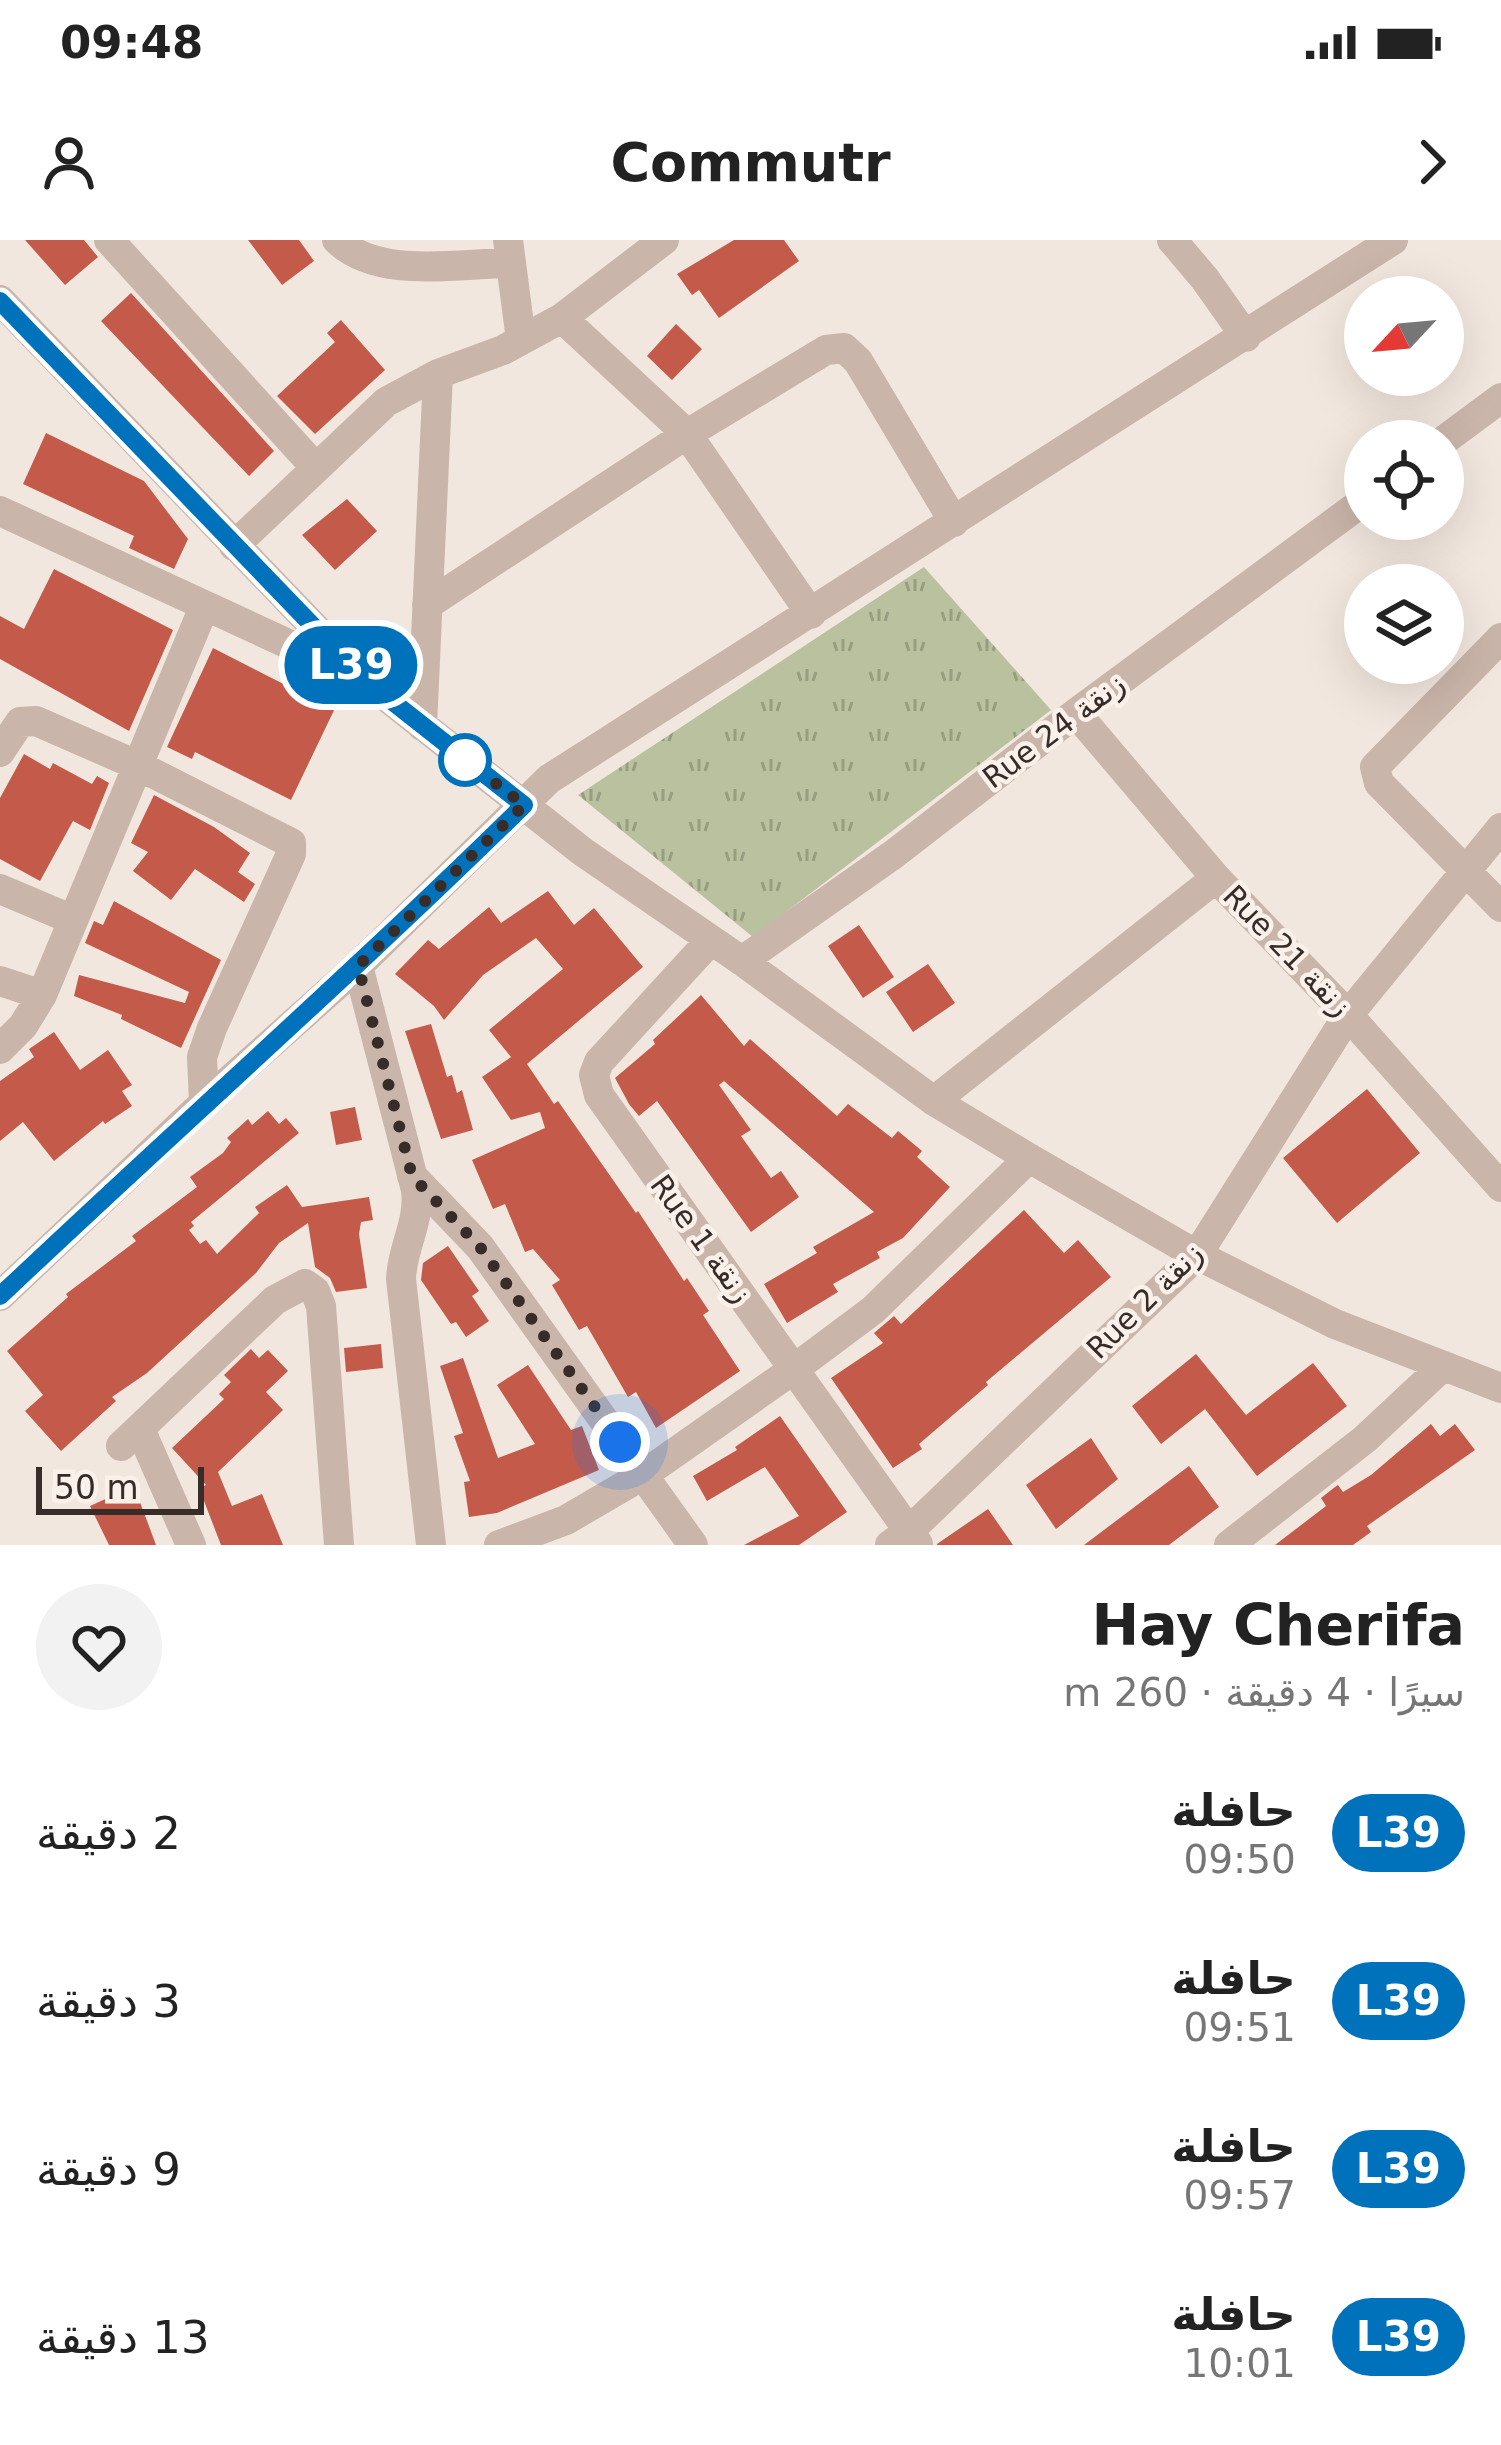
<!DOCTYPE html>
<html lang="ar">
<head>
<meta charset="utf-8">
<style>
	body { margin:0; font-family:"DejaVu Sans","Noto Sans Arabic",sans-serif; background:#f2f2f2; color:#222; direction:rtl; height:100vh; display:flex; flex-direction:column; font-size:45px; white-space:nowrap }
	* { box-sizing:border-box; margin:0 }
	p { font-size:39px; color:#767676 }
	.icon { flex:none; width:66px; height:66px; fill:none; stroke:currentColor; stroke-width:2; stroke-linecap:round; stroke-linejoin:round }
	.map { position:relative; height:1305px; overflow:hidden; direction:ltr }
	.panel { display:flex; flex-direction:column; background:#fff; flex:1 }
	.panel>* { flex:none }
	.badge { padding:0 24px; border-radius:39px; font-size:42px; line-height:78px }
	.needle { width:78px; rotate:244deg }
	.controls { position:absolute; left:1344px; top:36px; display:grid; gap:24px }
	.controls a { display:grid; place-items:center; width:120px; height:120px; border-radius:50%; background:#fff; box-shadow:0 12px 48px #0002; font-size:60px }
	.scale { position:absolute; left:36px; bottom:30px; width:168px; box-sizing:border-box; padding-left:12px; border:6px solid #382c29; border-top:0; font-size:33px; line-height:42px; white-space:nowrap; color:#382c29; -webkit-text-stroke:9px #faf1ea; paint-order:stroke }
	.you { position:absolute; width:60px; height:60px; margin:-30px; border:9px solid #fff; border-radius:50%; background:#1a73e8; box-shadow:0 0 0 18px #1a73e833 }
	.map>.badge { position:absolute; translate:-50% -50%; box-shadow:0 0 0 6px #fff }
	.round { display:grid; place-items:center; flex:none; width:126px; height:126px; border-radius:63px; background:#f2f2f2 }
	.overview { display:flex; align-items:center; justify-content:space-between; height:204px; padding:0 36px }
	h1 { font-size:57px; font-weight:700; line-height:90px }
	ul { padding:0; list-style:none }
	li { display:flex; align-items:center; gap:36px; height:168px; padding:0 36px }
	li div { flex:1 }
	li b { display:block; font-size:45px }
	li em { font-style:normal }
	li .badge { min-width:132px; font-weight:700; text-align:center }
	.status { display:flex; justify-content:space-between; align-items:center; height:84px; padding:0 60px; background:#fff; direction:ltr }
	.status svg { height:33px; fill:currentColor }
	header { display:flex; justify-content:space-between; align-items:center; height:156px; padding:0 36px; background:#fff; font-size:54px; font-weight:700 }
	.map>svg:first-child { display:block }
	.park { fill:url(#park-tufts) }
	.building { fill:#c45b4a }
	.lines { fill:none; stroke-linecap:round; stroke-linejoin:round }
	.minor { stroke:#cab5aa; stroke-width:30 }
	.line-casing { stroke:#fff; stroke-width:27 }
	.line { stroke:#0072bc; stroke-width:18 }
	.walk { stroke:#382c29; stroke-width:12; stroke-dasharray:0 21.6 }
	.stop-dot { fill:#fff; stroke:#0072bc; stroke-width:6 }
	.labels { text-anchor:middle; stroke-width:9; stroke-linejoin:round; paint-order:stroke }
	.street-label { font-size:30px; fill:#382c29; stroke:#faf1ea }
</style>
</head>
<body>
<div class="status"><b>09:48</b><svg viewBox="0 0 49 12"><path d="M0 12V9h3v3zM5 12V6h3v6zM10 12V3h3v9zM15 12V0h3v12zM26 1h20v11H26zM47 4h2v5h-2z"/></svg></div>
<header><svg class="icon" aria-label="forward" viewBox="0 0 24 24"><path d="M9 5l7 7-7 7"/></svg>Commutr<svg class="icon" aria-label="person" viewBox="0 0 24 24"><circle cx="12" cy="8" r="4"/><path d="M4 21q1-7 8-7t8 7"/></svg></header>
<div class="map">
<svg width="1501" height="1305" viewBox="0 0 1501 1305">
	<defs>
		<pattern id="park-tufts" width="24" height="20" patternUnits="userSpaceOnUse" patternTransform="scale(3)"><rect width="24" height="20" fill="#b9c19e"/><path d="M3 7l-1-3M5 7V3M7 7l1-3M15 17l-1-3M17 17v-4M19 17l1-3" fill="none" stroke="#979d81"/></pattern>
	</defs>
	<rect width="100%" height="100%" fill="#f2e7de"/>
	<path class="park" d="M924 327 1051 470 753 697 578 555Z"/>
	<path class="building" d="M25 0H84L98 17 65 45Z
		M248 0H299L314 21 282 45Z
		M734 0H784L799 21 719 78 699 50 692 55 677 34Z
		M131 53 274 211 249 236 101 81Z
		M341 80 385 130 315 194 277 156 335 102 327 93Z
		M676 84 702 109 672 140 647 116Z
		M46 193 144 241 188 299 174 329 129 308 134 296 23 244Z
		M347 259 377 291 335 330 302 295Z
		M54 329 173 390 129 491 0 419V376L24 389Z
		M213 408 311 458 313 452 337 464 291 560 195 512 192 519 167 507Z
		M24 514 50 529 53 523 92 544 97 536 109 543 90 590 73 581 40 641 0 619V558Z
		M154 555 214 587 250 613 238 632 255 644 244 662 195 629 171 660 133 631 148 612 131 603Z
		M548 651 574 685 594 668 643 727 527 824 554 864 558 861 636 973 638 971 684 1041 687 1038 709 1071 703 1075 740 1131 656 1188 636 1152 628 1157 587 1086 579 1090 552 1045 560 1040 533 1009 525 1012 505 964 493 969 472 920 545 888 540 872 511 880 482 837 511 817 489 790 563 729 536 698 483 735 444 780 434 766 395 734 428 700 439 709 489 667 501 683Z
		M114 661 221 720 181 808 121 779 122 775 74 756 79 735 185 763 189 752 85 703 94 681 103 685Z
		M859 685 894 737 863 758 828 706Z
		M928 724 955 763 913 792 886 752Z
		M701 755 744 806 750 799 837 876 848 864 892 898 898 891 922 911 917 917 950 947 903 998 877 1012 880 1018 833 1044 838 1052 787 1083 764 1044 817 1013 813 1007 874 972 724 841 719 845 751 890 741 896 771 938 781 931 799 957 751 992 657 861 639 876 629 864 615 838 655 804 653 800Z
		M431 784 447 837 452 835 457 853 462 850 473 890 441 899 405 791Z
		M54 792 80 830 108 810 132 845 122 851 132 866 105 884 103 881 54 921 23 882 0 901V841L34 817 29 809Z
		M1367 849 1420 913 1337 983 1283 918Z
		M355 867 362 900 336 905 330 872Z
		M268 871 279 884 286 878 299 893 191 982 194 986 189 990 200 1004 206 1000 217 1014 259 973 255 967 287 945 302 967 369 957 373 980 361 982 359 994 367 1048 336 1052 330 1038 315 1027 308 983 279 1003 256 1033 147 1133 112 1157 116 1161 61 1211 25 1171 43 1155 7 1111 68 1057 66 1054 136 1001 132 996 197 947 190 937 223 913 231 902 227 898 248 879 252 885Z
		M1024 970 1064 1013 1078 1000 1111 1037 986 1142 988 1145 919 1204 922 1209 893 1228 831 1138 883 1103 874 1093 894 1076 901 1084Z
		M448 1006 479 1051 472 1056 489 1081 466 1097 456 1082 451 1084 421 1040 423 1023Z
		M381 1104 383 1128 346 1132 344 1108Z
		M251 1109 259 1118 268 1110 288 1131 266 1152 283 1170 218 1232 232 1266 262 1254 283 1305H221L199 1248 206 1245 172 1208 224 1159 219 1154 231 1142 224 1135Z
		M1196 1114 1246 1175 1313 1123 1347 1166 1257 1236 1205 1169 1161 1204 1132 1166Z
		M463 1118 498 1218 535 1204 497 1145 528 1125 571 1190 582 1186 599 1230 497 1273 469 1277 464 1242 470 1241 454 1196 463 1193 440 1126Z
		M780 1176 847 1272 799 1305H744L799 1276 765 1227 707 1261 693 1236 737 1210 735 1207Z
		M1431 1184 1440 1196 1455 1184 1475 1210 1367 1286 1371 1292 1353 1305H1275L1326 1266 1321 1258 1335 1247 1338 1245 1343 1252 1371 1235Z
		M1091 1198 1118 1239 1056 1289 1026 1245Z
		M1189 1226 1219 1267 1169 1305H1084Z
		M134 1246 156 1305H109L90 1266Z
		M988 1269 1013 1305H937V1304Z"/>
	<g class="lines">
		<path class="minor" d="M109 0 316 228
			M337 0C379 40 458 23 511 23
			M508 0 521 100
			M1172 0 1205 39 1246 97
			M0 60 365 440 583 612 742 721 934 861 1029 918 1197 1015 1335 1084 1501 1148
			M562 78 687 194 811 374
			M1443 201 1501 158
			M0 271 349 432
			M234 306 386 162 438 134 503 110 562 78 664 0
			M427 365 687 194 826 110 844 108 858 121 954 282
			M1501 398 1375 527 1379 543 1501 667
			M1076 473 1216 638 1348 775 1501 947
			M422 486 438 134
			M0 512 20 482 36 481 139 526 291 603V614L212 788 202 817 204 863
			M0 649 71 679
			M710 701 599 822 594 835 599 855 918 1304
			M742 721 894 614 1076 473 1365 260
			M358 726 416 950C420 983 402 1007 401 1039L431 1305
			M0 741 42 755
			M0 809 23 786 42 755 204 367
			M934 861 1216 638
			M412 936 480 1007 693 1305
			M0 1056 204 863 358 726 549 539 1393 0
			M140 1189 191 1305
			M121 1206 275 1060 305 1044 315 1051 321 1066 339 1305
			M499 1305 566 1280 643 1235 794 1129 873 1070 1029 918
			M890 1305 908 1292 1197 1015 1348 775 1501 588
			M1229 1305 1365 1199 1441 1128"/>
	</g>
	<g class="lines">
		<g class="line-casing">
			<path id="line" d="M0 61 365 440 524 565C353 733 174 891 0 1056"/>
		</g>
		<use href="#line" class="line"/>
		<path class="walk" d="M465 520 455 512 524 565 358 726 412 936 480 1007 620 1202"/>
	</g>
	<circle class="stop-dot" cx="465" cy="520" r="24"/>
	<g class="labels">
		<g class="street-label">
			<text transform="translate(1054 491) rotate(-37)" y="10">Rue 24 زنقة</text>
			<text transform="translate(1287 711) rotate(46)" y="10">Rue 21 زنقة</text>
			<text transform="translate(701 999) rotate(54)" y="10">Rue 1 زنقة</text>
			<text transform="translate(1145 1061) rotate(-45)" y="10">Rue 2 زنقة</text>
		</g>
	</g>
</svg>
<div class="controls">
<a><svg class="needle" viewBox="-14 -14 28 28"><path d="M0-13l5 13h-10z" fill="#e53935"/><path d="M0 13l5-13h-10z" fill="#767676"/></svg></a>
<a><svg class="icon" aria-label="locate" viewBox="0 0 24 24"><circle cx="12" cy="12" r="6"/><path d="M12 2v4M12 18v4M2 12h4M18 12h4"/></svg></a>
<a><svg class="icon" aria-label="layers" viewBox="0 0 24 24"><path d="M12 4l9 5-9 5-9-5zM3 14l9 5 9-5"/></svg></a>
</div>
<div class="scale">50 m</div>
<div class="you" style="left:620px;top:1202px"></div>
<b class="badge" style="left:351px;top:425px;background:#0072bc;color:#fff">L39</b>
</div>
<section class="panel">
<div class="overview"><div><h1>Hay Cherifa</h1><p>سيرًا · 4 دقيقة · 260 m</p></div><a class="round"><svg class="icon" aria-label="heart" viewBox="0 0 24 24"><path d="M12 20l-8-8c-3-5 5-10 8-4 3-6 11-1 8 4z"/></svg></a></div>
<ul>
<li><span class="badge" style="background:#0072bc;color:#fff">L39</span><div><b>حافلة</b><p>09:50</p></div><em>2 دقيقة</em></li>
<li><span class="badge" style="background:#0072bc;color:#fff">L39</span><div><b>حافلة</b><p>09:51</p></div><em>3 دقيقة</em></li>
<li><span class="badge" style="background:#0072bc;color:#fff">L39</span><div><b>حافلة</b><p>09:57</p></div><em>9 دقيقة</em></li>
<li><span class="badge" style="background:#0072bc;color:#fff">L39</span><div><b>حافلة</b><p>10:01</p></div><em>13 دقيقة</em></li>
</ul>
</section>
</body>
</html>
